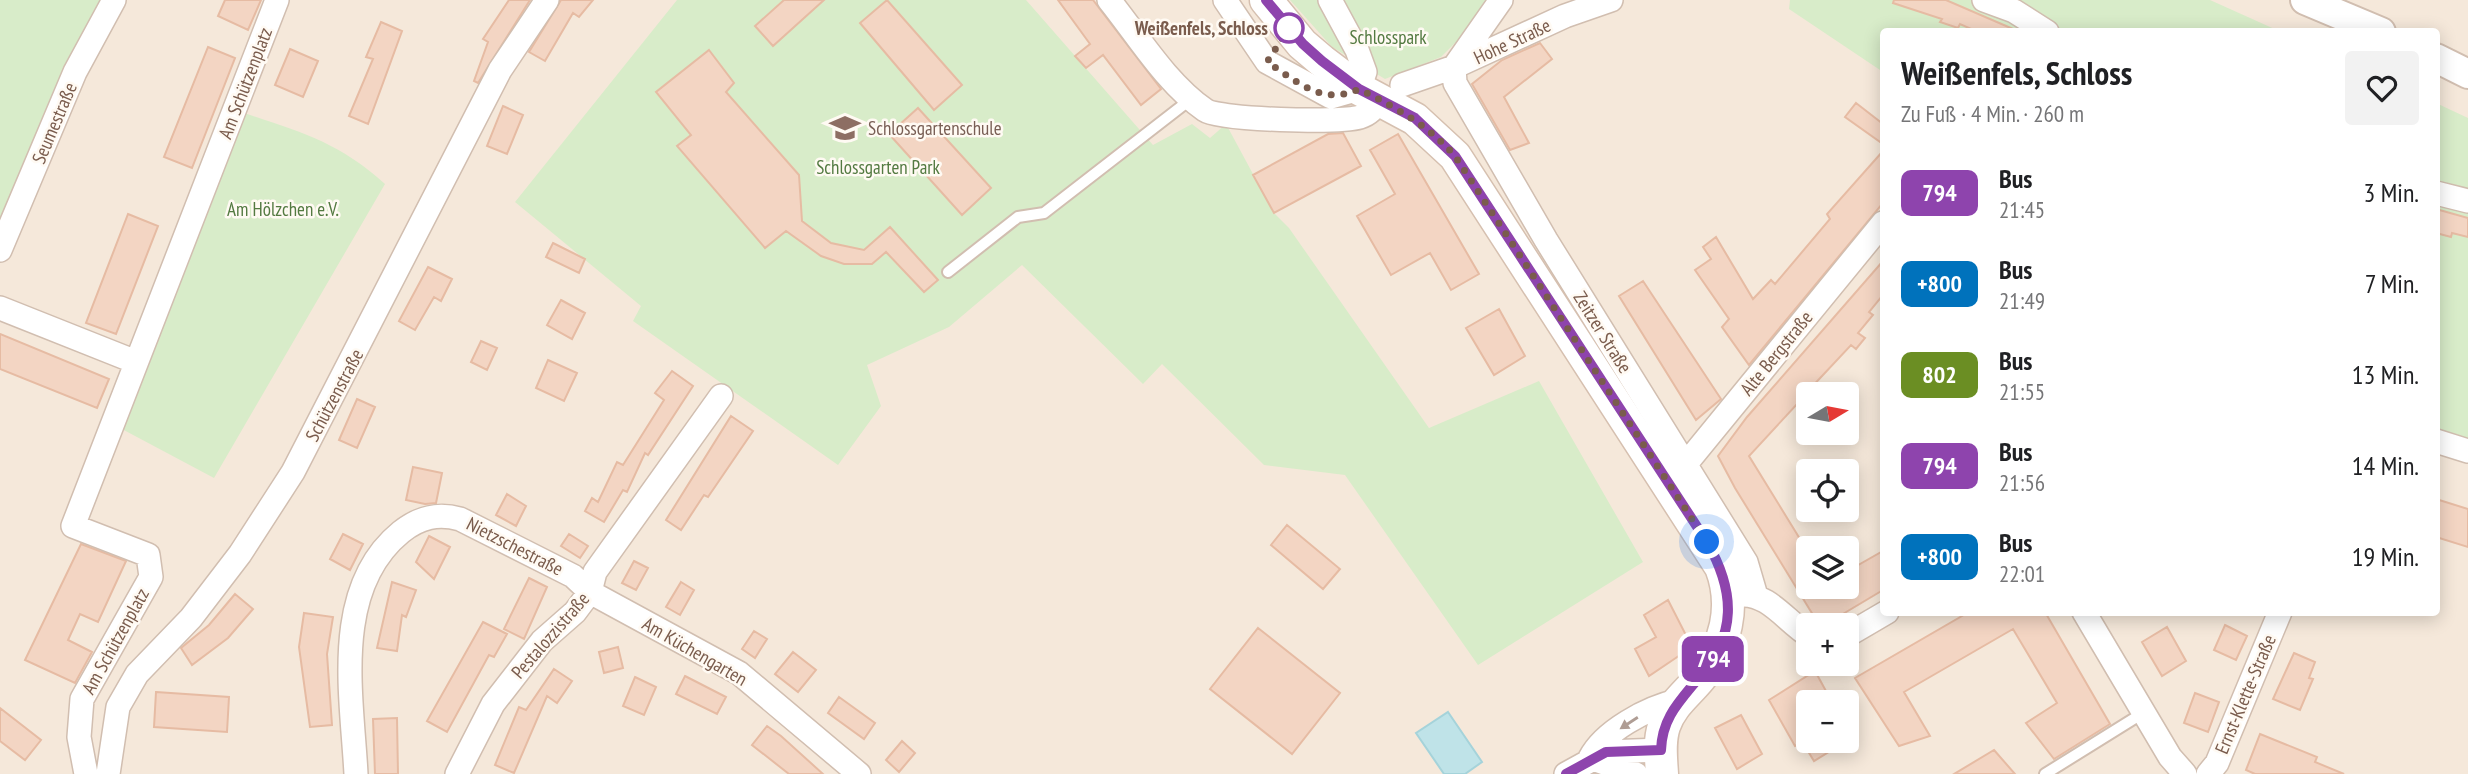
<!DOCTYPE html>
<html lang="de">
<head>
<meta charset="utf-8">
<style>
	body { margin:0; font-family:"PT Sans Narrow",sans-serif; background:#f2f2f2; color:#202124; height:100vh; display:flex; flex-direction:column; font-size:26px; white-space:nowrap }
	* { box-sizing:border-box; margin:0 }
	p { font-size:23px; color:#757577 }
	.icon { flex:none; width:38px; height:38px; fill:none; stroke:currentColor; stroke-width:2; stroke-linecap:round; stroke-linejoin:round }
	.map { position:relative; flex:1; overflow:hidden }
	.sheet { position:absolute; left:1880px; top:28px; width:560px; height:588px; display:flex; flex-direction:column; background:#fff; border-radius:7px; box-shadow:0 4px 18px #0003 }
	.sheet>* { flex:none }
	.badge { padding:0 14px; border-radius:10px; font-size:24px; line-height:46px }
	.needle { width:46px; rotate:80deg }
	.tools { position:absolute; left:1796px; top:382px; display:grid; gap:14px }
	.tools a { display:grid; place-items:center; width:63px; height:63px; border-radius:7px; background:#fff; box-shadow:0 4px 18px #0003; font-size:35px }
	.you { position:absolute; width:35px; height:35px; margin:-18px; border:5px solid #fff; border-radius:50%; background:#1a73e8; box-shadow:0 0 0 10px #1a73e833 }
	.map>.badge { position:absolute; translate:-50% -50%; box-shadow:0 0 0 4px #fff }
	.round { display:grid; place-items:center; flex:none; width:74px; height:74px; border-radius:7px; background:#f2f2f2 }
	.overview { display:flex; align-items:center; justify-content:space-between; height:119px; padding:0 21px }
	h1 { font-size:33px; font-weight:700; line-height:52px }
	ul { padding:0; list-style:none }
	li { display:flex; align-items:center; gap:21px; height:91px; padding:0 21px }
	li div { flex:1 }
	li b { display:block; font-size:26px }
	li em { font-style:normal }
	li .badge { min-width:77px; font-weight:700; text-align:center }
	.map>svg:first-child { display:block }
	.residential { fill:#f5e8da; fill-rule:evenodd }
	.green { fill:#d8ecc9 }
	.water { fill:#bfe3e8; stroke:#a5d3da; stroke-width:2 }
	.building { fill:#f3d5c3; stroke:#e6bba3; stroke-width:2 }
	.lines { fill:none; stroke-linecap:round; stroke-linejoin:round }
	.service-casing { stroke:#d1beb0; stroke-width:14 }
	.minor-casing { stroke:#d1beb0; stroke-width:26 }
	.tertiary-casing { stroke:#d1beb0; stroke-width:32 }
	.secondary-casing { stroke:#d6c0b0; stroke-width:35 }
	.service { stroke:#fff; stroke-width:10 }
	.minor { stroke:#fff; stroke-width:23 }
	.tertiary { stroke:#fff; stroke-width:28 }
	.secondary { stroke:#fff; stroke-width:32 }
	.oneway { fill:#af9d94 }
	.line-casing { stroke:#fff; stroke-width:16 }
	.line { stroke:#8e44ad; stroke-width:10 }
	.walk { stroke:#7a5c4d; stroke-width:7; stroke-dasharray:0 12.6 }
	.stop-dot { fill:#fff; stroke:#8e44ad; stroke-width:3.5 }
	.labels { text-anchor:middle; stroke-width:5; stroke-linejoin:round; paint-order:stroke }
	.stop-label { font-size:19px; font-weight:bold; fill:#7a5c4d; stroke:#fffaf3; text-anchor:end }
	.park-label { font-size:19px; fill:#537a41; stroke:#fffaf3 }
	.street-label { font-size:19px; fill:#7a5c4d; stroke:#fffaf3 }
	.education-label { font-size:19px; fill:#785e54; stroke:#fffaf3; text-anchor:start }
</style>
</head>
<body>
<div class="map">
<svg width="2468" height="774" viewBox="0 0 2468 774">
	<rect width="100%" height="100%" fill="#fdf6ec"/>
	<path class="residential" d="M116 0H2468V774H0V230ZM1883 32H2436V612H1883ZM1808 394H1846V432H1808ZM1808 471H1846V509H1808ZM1808 548H1846V586H1808ZM1808 625H1846V663H1808ZM1808 702H1846V740H1808Z"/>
	<path class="green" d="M0 0H116L0 230Z
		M677 0H1026L1153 145 1192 124 1210 138 1226 124 1274 213 1289 228 1429 428 1539 381 1643 562 1478 665 1345 475 1264 465 1162 364 1143 384 1022 265 949 327 867 365 881 406 838 465 633 321 641 306 515 202Z
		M1290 0H1488L1459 39 1441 57 1385 79 1332 47Z
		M1790 0H2210L2279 31 1883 32V72L1789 9Z
		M2436 103 2468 118V439L2436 428Z
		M241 112C300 132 337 141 385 184L214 478 120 428Z"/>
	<path class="water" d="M1448 712 1482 762 1465 774H1444L1416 733Z"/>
	<path class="building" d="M225 0H261L248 30 218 16Z
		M509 0H530L478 83 474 81 488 42 483 39Z
		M561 0H593L579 17 573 13 545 61 529 52Z
		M784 0H824L773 46 755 26Z
		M887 0 962 85 934 110 860 23Z
		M1058 0H1093L1161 89 1141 105 1103 55 1086 68 1075 56 1090 44Z
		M1894 0H1946L2020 32H1978L1960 24 1958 28 1940 22 1942 19 1893 3Z
		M381 22 402 31 368 124 349 116 373 59 366 57Z
		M1540 43 1552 59 1504 97 1529 143 1510 150 1472 84 1502 60Z
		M208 47 235 58 192 168 164 157Z
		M290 49 318 61 303 97 275 85Z
		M709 50 734 83 726 92 799 175 802 221 831 243 864 250 890 227 938 280 924 292 886 252 872 264H844L821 256 786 231 765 248 677 146 691 135 656 92Z
		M1856 103 1883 124V144L1845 117Z
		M503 106 523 115 507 154 487 146Z
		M918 108 991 188 962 215 889 134Z
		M1343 133 1361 166 1274 213 1253 175 1328 134Z
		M1398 134 1479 274 1451 290 1430 253 1391 275 1357 216 1395 194 1370 150Z
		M1883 151V203L1749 365 1722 327 1729 319 1695 270 1711 259 1703 247 1716 237 1753 299 1771 280 1775 284 1830 219 1827 214Z
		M2436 209 2468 218V237L2452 233 2451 237 2436 233Z
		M128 214 158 226 116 334 86 323Z
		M553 243 585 259 579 273 546 257Z
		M1883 261V295L1869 312 1873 315 1858 333 1865 338 1856 349 1851 345 1808 391V413L1798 403 1749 456 1808 552V586H1846V572L1883 551V590L1826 624 1818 623 1735 488 1718 456 1747 417Z
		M428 267 452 279 441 301 434 297 415 330 399 321Z
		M1643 281 1721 399 1696 420 1619 296Z
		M561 300 585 313 572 339 547 325Z
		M1499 309 1525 356 1494 375 1466 328Z
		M0 334 109 379 97 408 0 369Z
		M481 341 497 348 487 370 471 362Z
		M548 360 577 373 564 401 536 388Z
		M672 371 693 386 648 455 645 453 627 492 623 490 604 522 585 511 592 498 598 502 617 462 623 465 664 400 655 393Z
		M357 399 375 407 357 448 339 440Z
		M731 416 753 431 708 497 704 495 681 530 666 520Z
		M413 467 442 473 436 503 425 504 406 500Z
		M507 494 526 506 516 526 496 515Z
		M2436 499 2468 509V547L2436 537Z
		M1287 525 1340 569 1323 589 1271 545Z
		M343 534 363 544 350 570 330 559Z
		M569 534 588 546 580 558 561 546Z
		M429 536 450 547 434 579 416 562Z
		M81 544 126 561 98 622 80 614 68 640 92 652 75 683 25 660Z
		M634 561 648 568 636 590 622 583Z
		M529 578 547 587 524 639 504 629Z
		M392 582 416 590 406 617 402 615 397 651 377 648Z
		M681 582 694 590 680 615 666 607Z
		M235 594 253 609 228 638 192 665 181 648 209 625Z
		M1668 600 1692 647 1649 676 1635 649 1656 637 1644 615Z
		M1969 612H2045L2110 724 2054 759 2026 723 2057 703 2013 629 1904 692 1930 736 1899 746 1855 678Z
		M304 613 333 617 327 654 332 725 310 727 299 647Z
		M483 622 507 634 494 657 489 655 447 732 427 721Z
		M2225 625 2247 636 2236 660 2214 650Z
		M2167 627 2186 661 2162 676 2142 642Z
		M1258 628 1340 693 1292 754 1210 689Z
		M754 631 767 639 755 658 742 649Z
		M618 647 623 668 604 673 599 652Z
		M793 652 816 670 798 692 775 674Z
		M2294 653 2315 662 2309 678 2313 679 2300 710 2273 699Z
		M554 669 572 681 557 703 547 696 514 773 495 765 519 707 526 710Z
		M1815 671 1832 702H1808V740H1848L1814 761 1803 743 1795 746 1769 700Z
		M685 676 726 697 717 714 676 694Z
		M635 677 656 687 644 715 623 706Z
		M156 692 229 697 227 732 154 727Z
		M2195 693 2219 702 2208 732 2184 723Z
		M839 697 875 723 864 739 828 713Z
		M0 708 41 740 25 760 0 741Z
		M1741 715 1762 754 1737 769 1715 728Z
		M397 718 398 774H375L373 719Z
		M767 726 781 736 823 774H789L752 745Z
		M2260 734 2317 757 2315 762 2344 774H2255L2246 770Z
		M902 741 915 753 899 772 886 760Z
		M1994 750 2015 774H1954Z"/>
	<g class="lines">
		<g class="service-casing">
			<path id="service" d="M948 272 1018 217 1044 213 1191 99
				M2045 774 2143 713"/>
		</g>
		<g class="minor-casing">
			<path id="minor" d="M1109 0C1138 36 1166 83 1205 110 1219 120 1340 123 1360 117 1370 114 1374 108 1380 100
				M1225 0 1267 62 1331 97 1359 89 1365 72 1357 50 1330 0
				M1611 0 1565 16 1454 67 1455 83 1546 240 1746 562 1756 596
				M1984 0 2014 11 2047 32
				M1402 85 1454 67 1501 0
				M2436 193 2468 201
				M0 250 75 72 114 0
				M0 308 136 362
				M2436 441 2468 451
				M1675 473 1685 465 1883 223
				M1741 595C1768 593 1786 621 1808 635
				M2084 612 2170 757 2185 774
				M1846 636 1887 612
				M1590 758C1604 731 1647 708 1677 701
				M1590 758 1636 774
				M86 774 79 737 82 699 151 577 148 555 73 526 277 0
				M108 774 118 707 137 674 191 618 240 554 293 472 500 70 547 0
				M356 774C352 696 331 589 401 532 420 517 438 513 460 519L573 576 590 592 739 673 859 774
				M457 774 493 704 542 641 575 612 590 592 595 572 721 396
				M1566 774 1606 752 1661 750
				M2208 774 2217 763 2280 612"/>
		</g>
		<g class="tertiary-casing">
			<path id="tertiary" d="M2305 0 2381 32
				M2436 58 2468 74"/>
		</g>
		<g class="secondary-casing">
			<path id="secondary" d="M1266 0 1302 44 1322 61 1359 89 1415 119 1455 156 1721 567C1736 606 1726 646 1700 678 1687 694 1671 705 1664 726 1659 741 1661 758 1662 774"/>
		</g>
		<use href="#service" class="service"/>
		<use href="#minor" class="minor"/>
		<use href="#tertiary" class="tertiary"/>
		<use href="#secondary" class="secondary"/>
	</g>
	<defs><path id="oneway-solid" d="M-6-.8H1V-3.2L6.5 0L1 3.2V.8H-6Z" transform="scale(1.75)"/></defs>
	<use class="oneway" href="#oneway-solid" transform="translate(1629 723) rotate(147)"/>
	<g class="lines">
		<g class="line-casing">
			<path id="line" d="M1266 0 1303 44 1322 61 1359 89 1415 118 1455 156 1707 542C1735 591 1738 635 1697 680 1678 703 1662 719 1661 750L1606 752 1566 774"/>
		</g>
		<use href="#line" class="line"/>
		<path class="walk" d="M1289 28 1267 62C1298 82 1322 106 1359 89 1396 108 1427 124 1455 156L1707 542"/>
	</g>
	<defs>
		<g id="school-bare" transform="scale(2.415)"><path d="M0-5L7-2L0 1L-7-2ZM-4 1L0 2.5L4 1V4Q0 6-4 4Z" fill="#8d6e63" stroke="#fffaf3" stroke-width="2.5" paint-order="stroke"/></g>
	</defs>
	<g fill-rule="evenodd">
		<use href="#school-bare" x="845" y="128"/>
	</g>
	<circle class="stop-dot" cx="1289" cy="28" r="14"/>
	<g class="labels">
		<g class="stop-label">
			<text x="1268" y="35">Weißenfels, Schloss</text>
		</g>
		<g class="park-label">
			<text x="1388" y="44">Schlosspark</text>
			<text x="878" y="174">Schlossgarten Park</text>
			<text x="283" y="216">Am Hölzchen e.V.</text>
		</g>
		<g class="street-label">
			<text transform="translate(1512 41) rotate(-25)" y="7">Hohe Straße</text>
			<text transform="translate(245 83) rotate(-69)" y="7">Am Schützenplatz</text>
			<text transform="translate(54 123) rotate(-67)" y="7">Seumestraße</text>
			<text transform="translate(1603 332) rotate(58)" y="7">Zeitzer Straße</text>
			<text transform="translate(1776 353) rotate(-51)" y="7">Alte Bergstraße</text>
			<text transform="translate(334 395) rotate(-62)" y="7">Schützenstraße</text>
			<text transform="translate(515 546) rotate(27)" y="7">Nietzschestraße</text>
			<text transform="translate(550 635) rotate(-49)" y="7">Pestalozzistraße</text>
			<text transform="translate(115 641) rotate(-61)" y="7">Am Schützenplatz</text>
			<text transform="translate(695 651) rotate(30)" y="7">Am Küchengarten</text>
			<text transform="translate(2245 694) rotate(-67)" y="7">Ernst-Klette-Straße</text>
		</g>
		<g class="education-label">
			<text x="868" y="135">Schlossgartenschule</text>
		</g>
	</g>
</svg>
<div class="tools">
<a><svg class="needle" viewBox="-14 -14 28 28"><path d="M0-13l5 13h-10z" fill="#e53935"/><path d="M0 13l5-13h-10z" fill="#757577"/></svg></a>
<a><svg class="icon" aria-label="locate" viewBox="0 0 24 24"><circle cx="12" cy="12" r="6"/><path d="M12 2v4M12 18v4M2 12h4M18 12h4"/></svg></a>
<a><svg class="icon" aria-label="layers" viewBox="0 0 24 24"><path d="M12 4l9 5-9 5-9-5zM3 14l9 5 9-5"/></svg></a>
<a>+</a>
<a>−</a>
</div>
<div class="you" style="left:1707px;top:542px"></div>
<b class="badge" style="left:1713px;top:659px;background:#8e44ad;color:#fff">794</b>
<section class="sheet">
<div class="overview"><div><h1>Weißenfels, Schloss</h1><p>Zu Fuß · 4 Min. · 260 m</p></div><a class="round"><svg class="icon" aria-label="heart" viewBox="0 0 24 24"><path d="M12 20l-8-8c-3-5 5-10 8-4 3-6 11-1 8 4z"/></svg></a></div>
<ul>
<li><span class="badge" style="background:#8e44ad;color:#fff">794</span><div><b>Bus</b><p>21:45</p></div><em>3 Min.</em></li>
<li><span class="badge" style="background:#0072bc;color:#fff">+800</span><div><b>Bus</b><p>21:49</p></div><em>7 Min.</em></li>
<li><span class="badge" style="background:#6b8e23;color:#fff">802</span><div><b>Bus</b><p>21:55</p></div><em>13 Min.</em></li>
<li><span class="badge" style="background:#8e44ad;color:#fff">794</span><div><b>Bus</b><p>21:56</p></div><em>14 Min.</em></li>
<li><span class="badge" style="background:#0072bc;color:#fff">+800</span><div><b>Bus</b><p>22:01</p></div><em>19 Min.</em></li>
</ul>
</section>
</div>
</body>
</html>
